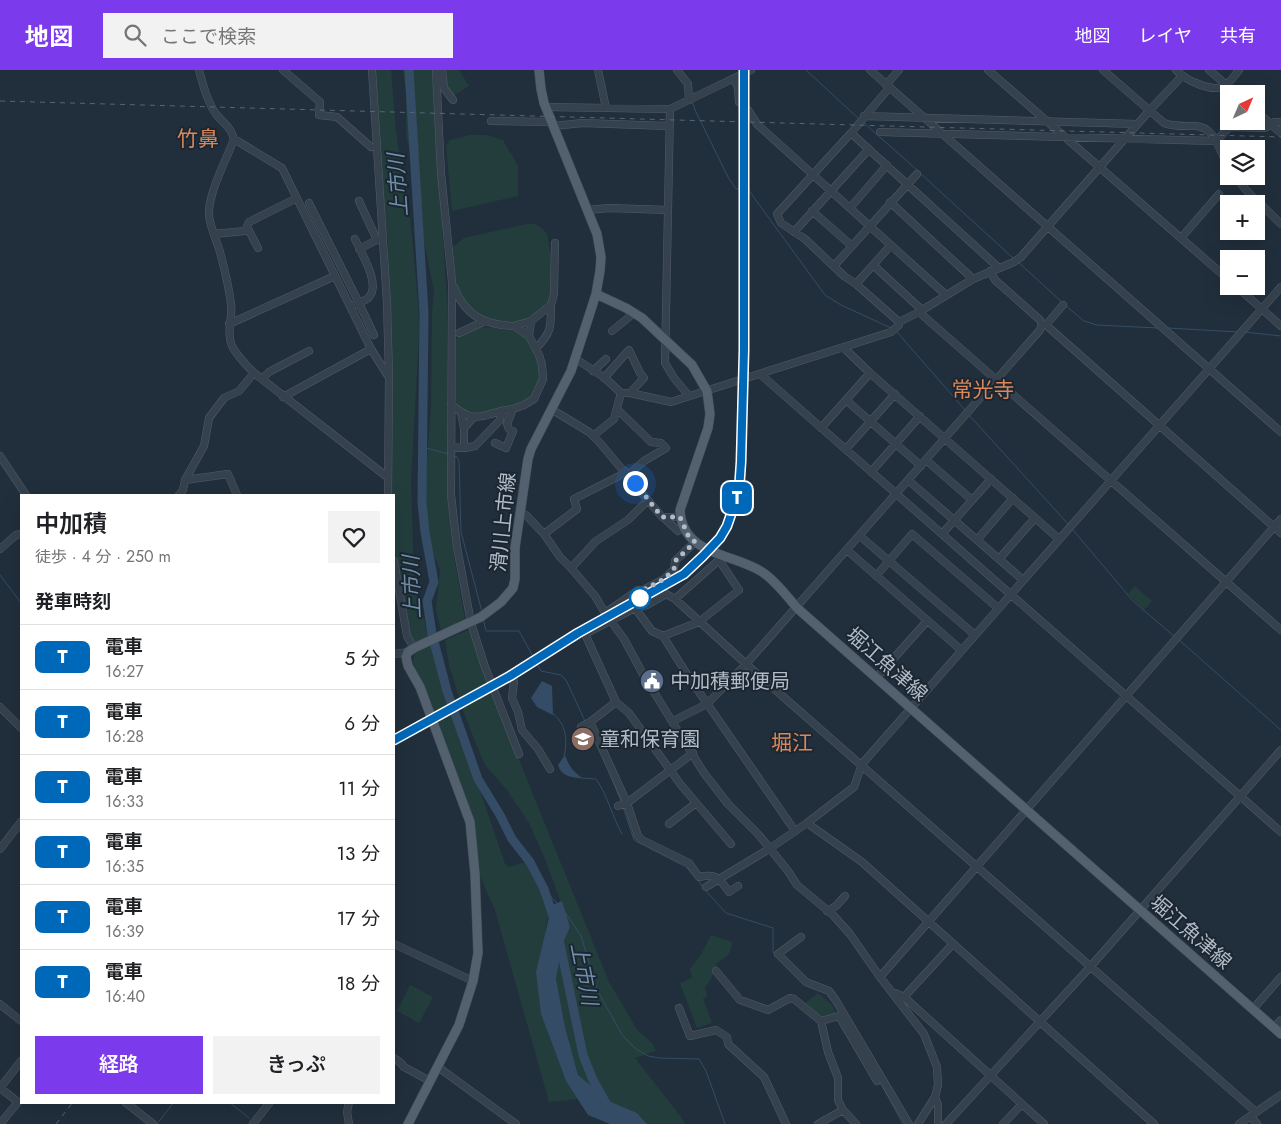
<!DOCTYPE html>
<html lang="ja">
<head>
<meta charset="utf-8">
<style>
	body { margin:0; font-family:Jost,"Noto Sans JP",sans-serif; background:#f2f2f2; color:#202124; height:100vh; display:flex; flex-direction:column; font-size:19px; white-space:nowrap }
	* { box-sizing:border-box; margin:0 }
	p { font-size:16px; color:#757577 }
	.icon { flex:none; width:28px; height:28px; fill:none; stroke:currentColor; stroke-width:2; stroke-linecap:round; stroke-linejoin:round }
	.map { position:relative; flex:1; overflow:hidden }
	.drawer { position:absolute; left:20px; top:424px; width:375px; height:610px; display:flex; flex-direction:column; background:#fff; border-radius:0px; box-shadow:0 5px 20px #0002 }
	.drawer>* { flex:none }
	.badge { padding:0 10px; border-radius:8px; font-size:18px; line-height:32px }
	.needle { width:32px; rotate:44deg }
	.controls { position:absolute; left:1220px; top:15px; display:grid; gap:10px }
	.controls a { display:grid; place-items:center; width:45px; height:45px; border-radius:0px; background:#fff; box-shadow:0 5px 20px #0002; font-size:25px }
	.you { position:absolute; width:25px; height:25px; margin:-12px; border:4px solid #fff; border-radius:50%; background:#1a73e8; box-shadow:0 0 0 8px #1a73e833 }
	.map>.badge { position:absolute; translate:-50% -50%; box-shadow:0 0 0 2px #fff }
	h2 { padding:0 15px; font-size:19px; line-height:45px }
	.round { display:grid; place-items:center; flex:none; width:52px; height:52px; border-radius:0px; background:#f2f2f2 }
	.overview { display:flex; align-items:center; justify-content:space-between; height:85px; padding:0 15px }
	h1 { font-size:24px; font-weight:600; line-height:38px }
	.button { display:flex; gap:10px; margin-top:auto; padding:10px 15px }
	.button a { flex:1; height:58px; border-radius:0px; background:#7c3aed; color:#fff; font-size:20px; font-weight:600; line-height:58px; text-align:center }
	.button a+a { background:#f2f2f2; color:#202124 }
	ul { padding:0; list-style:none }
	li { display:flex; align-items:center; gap:15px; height:65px; padding:0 15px; border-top:1px solid #e0e0e0 }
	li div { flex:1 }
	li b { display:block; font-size:19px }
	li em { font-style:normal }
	li .badge { min-width:55px; font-weight:700; text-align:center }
	header { display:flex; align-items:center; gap:30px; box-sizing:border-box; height:70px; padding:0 25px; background:#7c3aed; color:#fff }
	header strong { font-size:24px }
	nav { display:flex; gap:28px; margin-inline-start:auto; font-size:18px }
	.search { width:350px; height:45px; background:#f2f2f2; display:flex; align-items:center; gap:12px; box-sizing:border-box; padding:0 18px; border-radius:0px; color:#757577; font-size:19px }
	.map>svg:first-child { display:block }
	.green { fill:#233d3d }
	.water { fill:#344c65 }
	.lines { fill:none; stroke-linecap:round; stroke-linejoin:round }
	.stream { stroke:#344c65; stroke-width:1 }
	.river { stroke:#344c65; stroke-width:9 }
	.minor-casing { stroke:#515c67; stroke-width:8 }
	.major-casing { stroke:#3f4a55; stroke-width:10 }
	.minor { stroke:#35414d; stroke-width:7 }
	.major { stroke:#53606d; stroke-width:9 }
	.rail { stroke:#576574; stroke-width:1; stroke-dasharray:5 5; stroke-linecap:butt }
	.line-casing { stroke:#fff; stroke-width:11 }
	.line { stroke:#0068b9; stroke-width:8 }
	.walk { stroke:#b1bcc8; stroke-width:5; stroke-dasharray:0 9 }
	.stop-dot { fill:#fff; stroke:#0068b9; stroke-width:2.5 }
	.labels { text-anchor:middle; stroke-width:4; stroke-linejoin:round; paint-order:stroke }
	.street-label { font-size:20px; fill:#b1bcc8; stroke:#1b2631 }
	.poi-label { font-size:20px; fill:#b1bcc8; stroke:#1b2631; text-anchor:start }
	.neighbourhood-label { font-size:21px; fill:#d9875b; stroke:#1b2631 }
	.water-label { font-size:21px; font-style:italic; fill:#708fad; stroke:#1b2631 }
</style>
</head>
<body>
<header>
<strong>地図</strong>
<div class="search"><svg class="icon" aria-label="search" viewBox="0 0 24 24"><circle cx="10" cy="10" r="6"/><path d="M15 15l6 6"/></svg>ここで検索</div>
<nav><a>地図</a><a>レイヤ</a><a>共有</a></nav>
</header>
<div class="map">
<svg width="1281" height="1054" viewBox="0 0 1281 1054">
	<rect width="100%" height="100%" fill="#212f3c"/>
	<path class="green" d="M375 0H391L396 62 405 125 410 147 418 231 419 264 411 411 414 505 428 567 505 794 509 797 532 790 552 835 546 856 541 944 566 1011 578 1029 549 1032 495 840 480 806 475 761 470 740 428 625 412 592C417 580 414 573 408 562L394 478V425H390L388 175 378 70Z
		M403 0H432L447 231 448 431 454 487 465 550 441 561 436 540 440 500 422 456 431 336 432 244 434 221 423 166 419 123 406 64V23Z
		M446 0H459L469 16 453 26 446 13Z
		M470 65H487L503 70 518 96V126L452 141 446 76 450 70Z
		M527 154H534L542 158 547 164 552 192 551 229 546 237 529 249 514 254 486 251 472 240 460 226 454 211 450 179 464 168Z
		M485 257 515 261 529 270 537 284 541 307 531 329 517 335 473 346C465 342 459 338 455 329V269L475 258Z
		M1135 516 1152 531 1144 540 1128 524Z
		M469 560 530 717 609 912 638 961 653 974 656 981 635 988 681 1047 685 1054H647L637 1043 610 1032 578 1005 565 957 556 911 563 873 570 857 545 789 529 753 507 720 485 695 476 674 464 643 449 595 445 570Z
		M711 865 732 872 730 882 727 886 716 894 717 900C711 905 711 912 705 917L707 926 703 929 712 953 697 958 680 913 692 908 690 899 700 886Z
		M410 915 433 927 419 953 397 941Z
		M818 923 832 935 837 945 820 949 804 934Z"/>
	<path class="water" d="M542 611 552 616 553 645 537 637 531 628Z
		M565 685C570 698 572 700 582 708 572 708 561 706 558 695Z
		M562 831 570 857 563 873 556 909 565 957 578 1005 611 1032 637 1043 647 1054H610L588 1045 566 1011 541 944 536 902 552 835Z"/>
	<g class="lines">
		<path class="stream" d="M806 0 859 49
			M692 31 696 42 728 107 736 119 747 118 825 225 841 235 891 258
			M864 53 917 100
			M920 103 1013 188
			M1018 192 1063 233
			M1066 236 1084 251 1097 255 1158 258
			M1167 258 1238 262
			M897 262 965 340
			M1244 262 1281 266
			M969 345 1069 455
			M423 377 448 384
			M454 386 457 387 459 391 461 462 482 542
			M1073 460 1133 531 1175 567
			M0 505 21 533
			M483 549 486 561H519L541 601 561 605 566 610 585 651
			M1178 569 1281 660
			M552 643C566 653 568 670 564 686
			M609 702 621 731
			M581 708 596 709C608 726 612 746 622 764
			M623 737 634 770 686 797 694 806
			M697 809 702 816
			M544 819 558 834
			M706 821 726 843 773 858V882L775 884
			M565 842 581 866 598 922 623 966 636 979 648 986 659 988 699 989 706 1001 725 1054
			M880 1012 903 1054
			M229 1032 249 1048
			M157 1054 174 1032"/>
		<path class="river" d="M409 0 424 243 422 432 425 462 434 512 427 531 432 564 447 621 478 709 500 745 512 769 530 792 544 819 554 849
			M560 874 583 985 593 1010 606 1033"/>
		<g class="minor-casing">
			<path id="minor" d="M199 0C203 15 207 31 216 44 223 53 231 57 234 69 226 91 208 123 209 145 210 158 218 173 221 186 225 201 229 218 231 234 233 248 226 262 232 276 237 286 246 295 254 303L386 406
				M283 0 320 32 319 45 337 47 371 77
				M372 0 387 233 389 306 388 425
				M436 0 441 103 452 212 451 425 457 477 471 553 485 597 519 684
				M442 0 444 18 453 30
				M598 0 606 38
				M677 0 688 14 689 30
				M870 0 1281 362
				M988 0 1229 210
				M1103 0 1164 53C1174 57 1185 56 1196 56 1216 57 1220 84 1229 98
				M1176 0C1185 10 1214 24 1226 15 1231 11 1235 5 1239 0
				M1209 0 1237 24
				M734 9 738 18 739 32
				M886 15 899 0
				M889 18 851 63 777 144 781 153 805 169 844 206 856 214 899 252
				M546 37 670 39 751 0
				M670 39 665 293 674 308 689 326
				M748 40 757 54 946 225
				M1256 41 1281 63
				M864 46 1137 54
				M491 51 552 52
				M554 56 582 53 669 56
				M1230 57 1265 58 1274 52H1281
				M880 62 1216 71 1235 51
				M851 63 999 198
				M234 69 282 98 371 279 388 306
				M1235 106 1246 120 1281 154
				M359 131 377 170 359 179
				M890 132 973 209
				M309 133 359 233 350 237
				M850 138 887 95
				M588 140 609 138 668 140
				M812 141 852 176
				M247 157 258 178
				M794 162 869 79
				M214 164 245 161 249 152 297 128
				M1181 168 1219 124
				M355 169C361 183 381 214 369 227 367 230 362 231 359 233L374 265
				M873 195 922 240
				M834 196 917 104
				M990 201 995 210 1040 250 1042 254 1046 255 1281 463
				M856 214 891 175
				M1236 216 1281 256
				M454 217C465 246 485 255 514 256
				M919 242 1281 560
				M531 251 551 235 554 224 555 173
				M229 254 335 206
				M1046 255 1063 235
				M612 261 634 243
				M459 263 483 252
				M536 278C552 263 551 255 551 235
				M844 278 870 303 1059 469
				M576 289 605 308 621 323H630L671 332 891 262 899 255V252L919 242 973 209 1014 192 1021 187 1149 41 1182 6
				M593 301 606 289
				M760 304 1281 762
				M604 308 629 280 640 303 644 308 630 323
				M262 309 269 302 309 281
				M283 327 371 279
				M846 330 921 396
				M451 334C471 352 478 348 501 341L500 350 475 376 465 378 451 377
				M513 339 524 335 534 329 543 309 542 295 539 285 529 266 531 251 514 256 529 266
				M551 339 589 362 600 373 662 447H680
				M617 339 651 372 661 373 666 378 644 391 628 405
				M461 343 464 358 473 348
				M821 358 870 303
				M593 366 614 349 621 323
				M495 373 506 378 513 361 509 359 507 354 513 339 501 341
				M464 378V358
				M846 379 895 324
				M0 386 26 425
				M926 390 972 430
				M871 402 920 346
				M185 410 228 404 237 425
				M908 410 1023 510
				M179 425 183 420 185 410 204 376 209 348 224 328 239 321 254 303
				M520 442 526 445 544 464 560 487 571 498 595 526 605 543 624 569 644 606 704 703 728 734 758 764 788 801 797 815 833 845 850 864 880 907 924 964 937 997 938 1015 935 1027 918 1054
				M663 447 678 461
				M544 464 577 439 574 429 619 406 625 401
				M942 464 991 409
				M860 466 975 565
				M977 470 1013 428
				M0 479 16 465 21 464
				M847 480 961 580
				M999 489 1035 448
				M394 491 407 566 414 578
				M571 498 596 471 628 450 648 430
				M876 506 912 464 998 538
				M675 529 719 490
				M635 538 652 561 663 566 688 606 795 761
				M605 543 638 520H643L664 509 674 499 675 491 695 472
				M663 566 699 552 739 520 719 490 718 484
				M394 584 408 582
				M510 606 514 611 512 628 518 642 522 660 538 679 550 699
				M877 607 927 551
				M0 637 21 658
				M673 651 707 634 746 594 1040 260 1042 254
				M590 652 627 733 638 766 642 770 689 793 699 807C717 803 719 808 729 822L738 816
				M581 657 590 652 616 632
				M618 736 627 733 693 683
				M807 753 862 792 1154 1054
				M669 754 696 733
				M731 774 681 715 629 643 616 632 585 564 635 538 647 535 666 524 675 529 746 594 1256 1042
				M0 779 21 752
				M706 817 769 779 807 753 854 717 862 694 1281 217
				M827 841 836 836 845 826
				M801 867 778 884 806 912 829 921 835 929 909 1054
				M394 874 473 911
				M716 901 740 930 768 940 790 928 794 929 821 951 828 982 838 1008V1030L843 1040 856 1054
				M880 907 1281 449
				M895 923 904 927 1044 1054
				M904 927 950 877
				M0 934 21 951
				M679 938 690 966 716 960 727 967 728 974 764 1007 786 1054
				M1253 939 1281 907
				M821 951 839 946 877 1011
				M1274 958 1281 950
				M394 988 401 993 404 997 430 1011
				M438 997 516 1054
				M935 1027 938 1035V1054
				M125 1032 153 1054
				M1250 1046 1257 1054
				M0 1054 18 1032 0 1018 21 991
				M253 1054 270 1032
				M349 1054 347 1042 349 1032
				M818 1054 843 1040
				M946 1054 1091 896 1281 680
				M1003 1054 1022 1034
				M1239 1054 1281 1025"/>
		</g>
		<g class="major-casing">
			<path id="major" d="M596 224 626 238 642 248 692 295 707 321 710 344 708 358 680 440C682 487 737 483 765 504 777 513 787 526 797 538L1281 964
				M408 1054 459 955 473 911 478 883 475 804 470 752 420 617 408 596 406 587 408 582 414 578 481 547 501 532 513 518 515 509V478L528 389 531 379 571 301 588 249 596 224 600 201 601 187 597 164 544 33 541 19 539 0"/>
		</g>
		<use href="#minor" class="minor"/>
		<use href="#major" class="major"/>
		<path class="rail" d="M0 31 1281 67
			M394 670 510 606 578 563 684 503 703 486 720 468 727 456 739 421 741 392 743 294 744 0
			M56 1054 73 1032"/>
	</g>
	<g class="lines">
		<g class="line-casing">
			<path id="line" d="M394 670 510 606 578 563 684 504 703 486 720 468 727 456 739 421 741 392 744 280V0"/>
		</g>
		<use href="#line" class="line"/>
		<path class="walk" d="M635 413 662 447H680L688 465 695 472 675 491 674 499 664 509 643 520H638L640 528"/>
	</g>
	<defs>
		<g id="civic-disc" transform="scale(1.25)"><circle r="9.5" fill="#5c6f8a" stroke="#1b2631"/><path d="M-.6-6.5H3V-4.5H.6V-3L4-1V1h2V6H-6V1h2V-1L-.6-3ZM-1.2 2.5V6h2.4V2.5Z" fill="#fff"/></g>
		<g id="school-disc" transform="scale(1.25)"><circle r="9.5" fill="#8d6e63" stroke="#1b2631"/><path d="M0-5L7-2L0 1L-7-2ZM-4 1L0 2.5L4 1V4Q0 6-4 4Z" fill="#fff"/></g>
	</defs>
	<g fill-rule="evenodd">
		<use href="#civic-disc" x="652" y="611"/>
		<use href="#school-disc" x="583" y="669"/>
	</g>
	<circle class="stop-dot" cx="640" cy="528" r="10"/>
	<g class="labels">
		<g class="street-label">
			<text transform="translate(503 452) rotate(-84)" y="7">滑川上市線</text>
			<text transform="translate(887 594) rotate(41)" y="7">堀江魚津線</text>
			<text transform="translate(1191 862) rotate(41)" y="7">堀江魚津線</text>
		</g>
		<g class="poi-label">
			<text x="670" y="618">中加積郵便局</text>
			<text x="600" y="676">童和保育園</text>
		</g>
		<g class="neighbourhood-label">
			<text x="198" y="76">竹鼻</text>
			<text x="983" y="327">常光寺</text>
			<text x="792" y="680">堀江</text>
		</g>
		<g class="water-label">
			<text transform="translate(398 115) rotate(-94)" y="7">上市川</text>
			<text transform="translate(412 517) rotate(-92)" y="7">上市川</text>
			<text transform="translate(584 904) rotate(79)" y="7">上市川</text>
		</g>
	</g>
</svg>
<div class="controls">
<a><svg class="needle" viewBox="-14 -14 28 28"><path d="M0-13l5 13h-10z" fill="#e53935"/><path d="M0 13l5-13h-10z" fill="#757577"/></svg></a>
<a><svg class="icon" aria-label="layers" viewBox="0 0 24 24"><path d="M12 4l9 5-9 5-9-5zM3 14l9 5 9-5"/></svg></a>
<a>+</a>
<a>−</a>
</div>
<div class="you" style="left:635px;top:413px"></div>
<b class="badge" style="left:737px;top:428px;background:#0068b9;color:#fff">T</b>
<section class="drawer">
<div class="overview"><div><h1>中加積</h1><p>徒歩 · 4 分 · 250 m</p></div><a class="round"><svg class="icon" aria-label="heart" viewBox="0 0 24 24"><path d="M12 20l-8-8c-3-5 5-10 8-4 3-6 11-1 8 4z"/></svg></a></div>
<h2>発車時刻</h2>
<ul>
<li><span class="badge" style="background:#0068b9;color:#fff">T</span><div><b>電車</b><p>16:27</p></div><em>5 分</em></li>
<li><span class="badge" style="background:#0068b9;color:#fff">T</span><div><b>電車</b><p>16:28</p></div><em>6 分</em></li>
<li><span class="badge" style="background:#0068b9;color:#fff">T</span><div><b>電車</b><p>16:33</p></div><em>11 分</em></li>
<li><span class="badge" style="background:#0068b9;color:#fff">T</span><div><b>電車</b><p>16:35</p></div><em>13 分</em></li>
<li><span class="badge" style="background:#0068b9;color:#fff">T</span><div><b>電車</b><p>16:39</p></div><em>17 分</em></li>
<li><span class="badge" style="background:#0068b9;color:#fff">T</span><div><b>電車</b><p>16:40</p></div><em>18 分</em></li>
</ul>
<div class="button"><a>経路</a><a>きっぷ</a></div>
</section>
</div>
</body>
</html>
